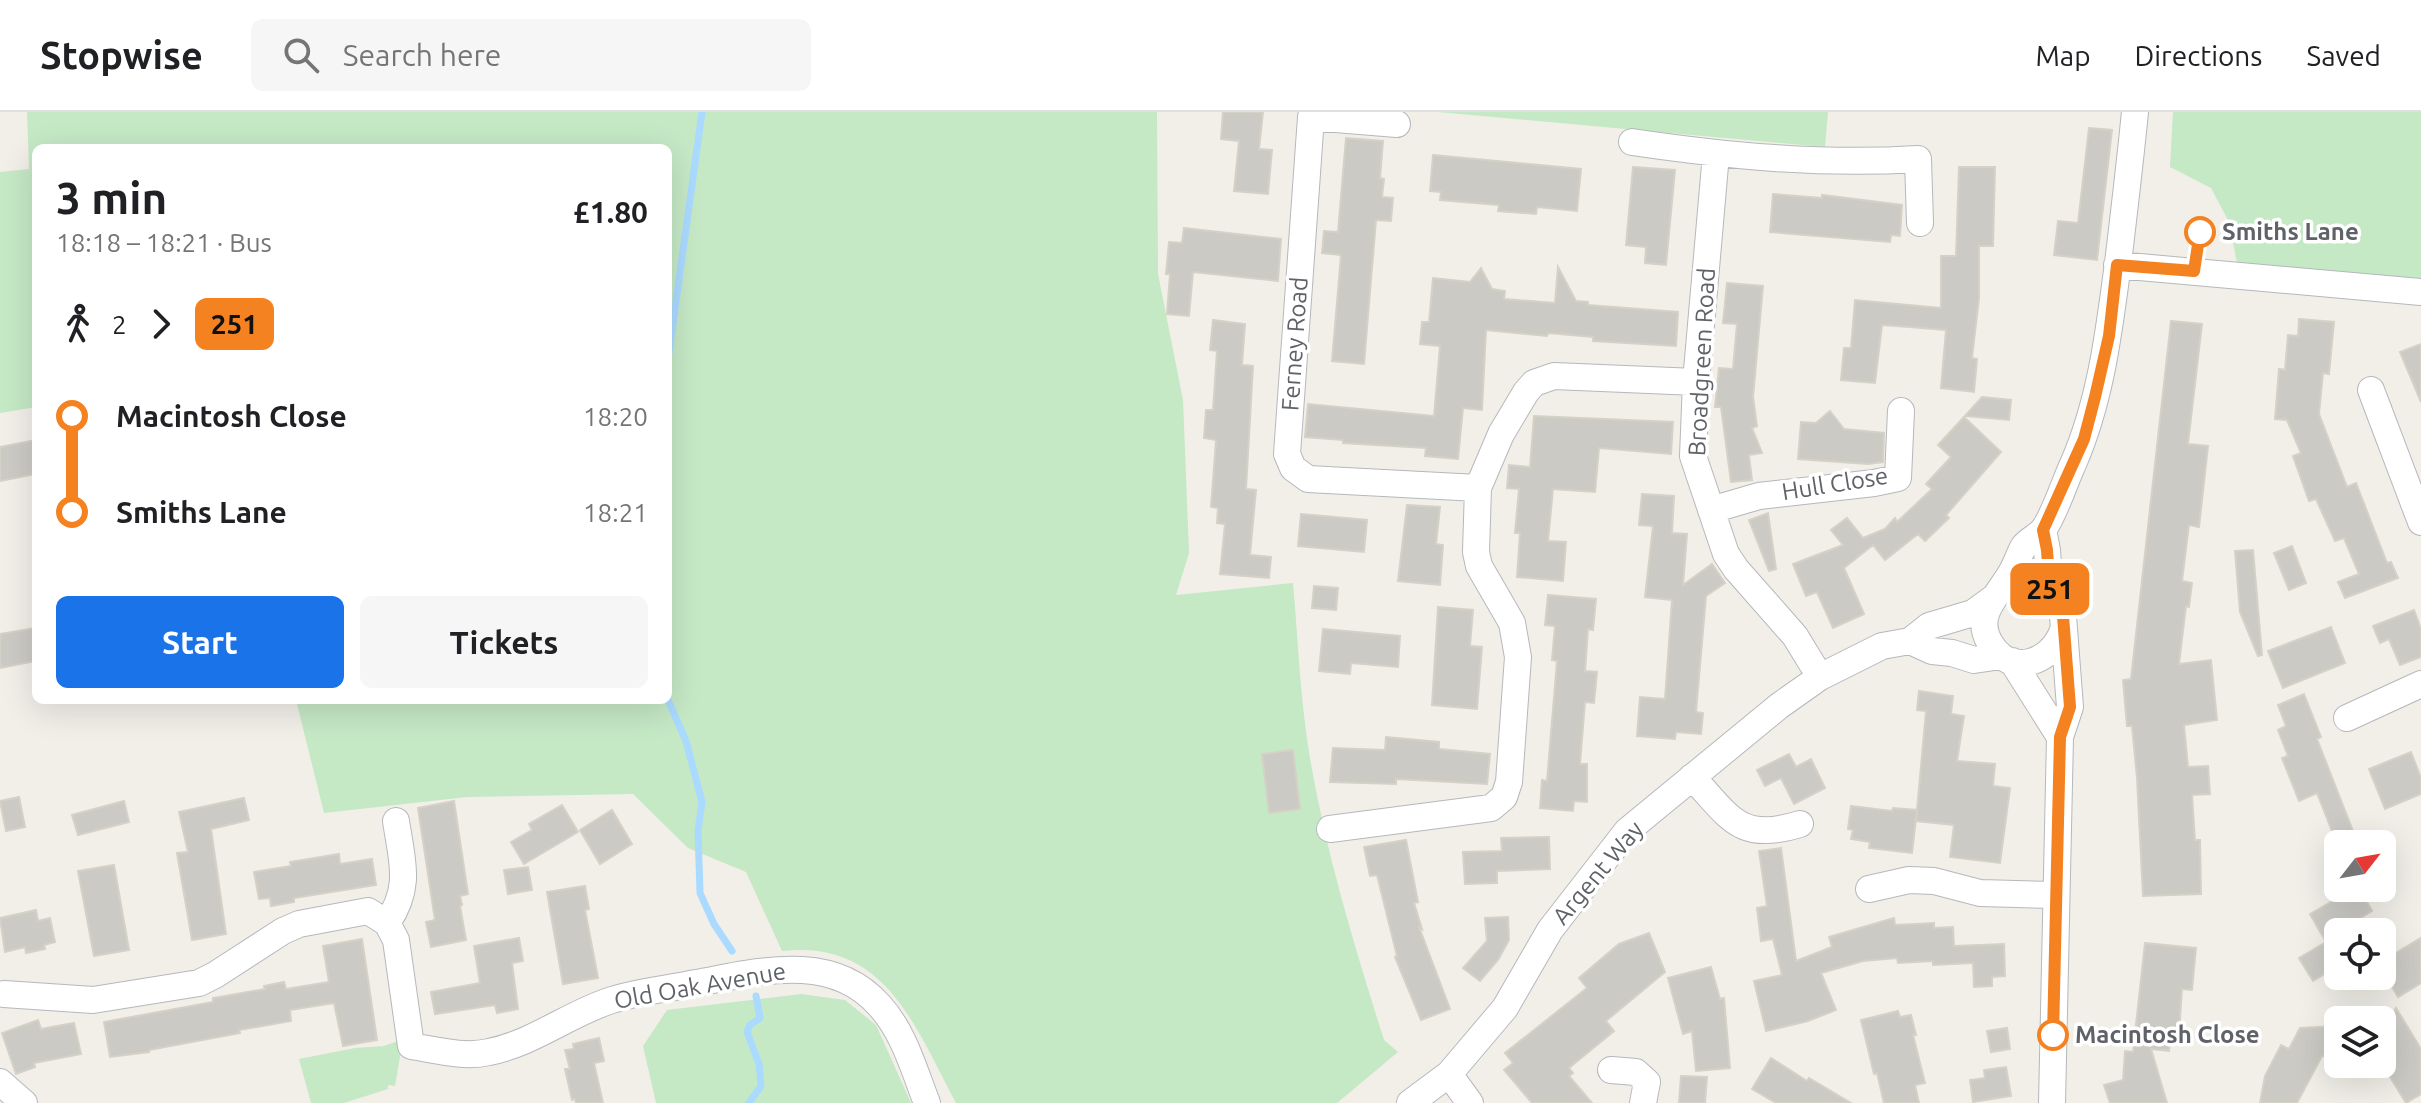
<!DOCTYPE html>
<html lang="en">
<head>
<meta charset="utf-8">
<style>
	body { margin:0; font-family:Ubuntu,sans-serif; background:#f6f6f6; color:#202124; height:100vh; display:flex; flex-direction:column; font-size:30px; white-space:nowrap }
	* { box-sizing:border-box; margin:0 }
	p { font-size:26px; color:#757577 }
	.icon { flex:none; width:44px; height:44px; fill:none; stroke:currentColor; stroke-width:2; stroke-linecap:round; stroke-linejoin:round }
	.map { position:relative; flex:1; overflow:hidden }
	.drawer { position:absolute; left:32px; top:32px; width:640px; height:560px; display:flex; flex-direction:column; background:#fff; border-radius:12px; box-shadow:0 8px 32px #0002 }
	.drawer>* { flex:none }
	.badge { padding:0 16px; border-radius:12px; font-size:28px; line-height:52px }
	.needle { width:52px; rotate:59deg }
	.buttons { position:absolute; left:2324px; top:718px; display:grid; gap:16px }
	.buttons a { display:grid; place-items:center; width:72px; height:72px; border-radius:12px; background:#fff; box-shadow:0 8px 32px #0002; font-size:40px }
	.map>.badge { position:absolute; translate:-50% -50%; box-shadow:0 0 0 4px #fff }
	.legs { display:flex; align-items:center; gap:12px; height:88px; padding:0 24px; font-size:26px }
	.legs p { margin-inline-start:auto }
	.summary { display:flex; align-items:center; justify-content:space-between; height:136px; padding:0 24px }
	h1 { font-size:44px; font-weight:600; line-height:60px }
	.action { display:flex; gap:16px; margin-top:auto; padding:16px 24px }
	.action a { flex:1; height:92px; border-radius:12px; background:#1a73e8; color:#fff; font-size:32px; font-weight:600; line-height:92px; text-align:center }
	.action a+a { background:#f6f6f6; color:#202124 }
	ul { padding:0 24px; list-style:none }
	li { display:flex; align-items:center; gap:28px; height:96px; font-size:30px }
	li i { display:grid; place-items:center; width:12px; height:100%; margin:0 10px; background:currentColor }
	li i::after { content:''; width:20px; height:20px; margin:-10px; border:6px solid; border-radius:50%; background:#fff }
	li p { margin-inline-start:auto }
	li:first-child i { background:linear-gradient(#0000 50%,currentColor 0) }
	li:last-child i { background:linear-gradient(currentColor 50%,#0000 0) }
	header { display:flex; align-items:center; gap:48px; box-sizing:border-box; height:112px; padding:0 40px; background:#fff; border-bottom:2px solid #e0e0e0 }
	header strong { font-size:38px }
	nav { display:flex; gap:44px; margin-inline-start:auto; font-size:28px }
	.search { width:560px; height:72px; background:#f6f6f6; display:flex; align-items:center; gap:20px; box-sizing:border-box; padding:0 28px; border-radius:12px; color:#757577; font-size:30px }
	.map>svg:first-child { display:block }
	.green { fill:#c5e8c5 }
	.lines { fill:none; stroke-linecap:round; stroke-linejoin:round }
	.stream { stroke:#aadaff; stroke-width:7 }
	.building { fill:#cccac5; stroke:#d6d1c6; stroke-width:2 }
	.minor-casing { stroke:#b5b8bc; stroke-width:28 }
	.minor { stroke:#fff; stroke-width:26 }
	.line-1-casing { stroke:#fff; stroke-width:18 }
	.line-1 { stroke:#f58220; stroke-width:12 }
	.stop-1-dot { fill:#fff; stroke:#f58220; stroke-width:4 }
	.labels { text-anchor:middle; stroke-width:7; stroke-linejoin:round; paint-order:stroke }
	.stop-label { font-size:24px; font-weight:bold; fill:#5f6368; stroke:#fff; text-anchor:start }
	.street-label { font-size:24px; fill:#5f6368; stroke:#fff }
</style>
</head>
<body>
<header>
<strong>Stopwise</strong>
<div class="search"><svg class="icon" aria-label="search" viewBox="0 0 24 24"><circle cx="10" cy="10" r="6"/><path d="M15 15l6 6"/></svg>Search here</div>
<nav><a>Map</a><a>Directions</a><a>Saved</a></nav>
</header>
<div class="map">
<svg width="2421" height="991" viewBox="0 0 2421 991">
	<rect width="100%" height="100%" fill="#f1efe8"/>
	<path class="green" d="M27 0H1157L1158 162 1183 288 1189 441 1176 483 1293 471C1298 527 1300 584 1309 640 1325 738 1354 833 1384 928L1398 940 1337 991H956C915 915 886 827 782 839L746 760 688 736 633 682 467 685 324 701 296 588H668V36H36V295L0 301V60L29 57Z
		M1438 0H1828L1825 35Z
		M2173 0H2421V166L2238 156 2229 110 2211 76 2170 55Z
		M801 882 845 888 876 913 911 991H656L643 934 667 898Z
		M401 928V939L395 974 388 973V977L344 991H311L299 947 355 936 384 934Z"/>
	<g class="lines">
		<path class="stream" d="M668 248 702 0
			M668 588 686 629 702 690 698 718 700 781 714 812 732 839
			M749 991 761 974 759 952 747 920 750 913 760 906 756 884"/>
	</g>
	<path class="building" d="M1223 0H1263L1259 37 1272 38 1268 82 1234 79 1239 29 1221 27Z
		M2089 16 2112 18 2097 148 2054 143 2058 109 2078 111Z
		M1346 26 1383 29 1380 66 1384 67 1382 85 1393 86 1391 109 1376 108 1364 252 1332 249 1341 143 1322 141 1324 119 1338 120Z
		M1433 43 1581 57 1577 99 1537 95 1536 102 1498 99 1499 93 1440 88 1441 80 1430 79Z
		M1633 55 1675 58 1666 153 1645 151 1646 135 1626 133Z
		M1959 55H1995L1993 134H1979V186L1972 246 1977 247 1974 280 1941 276 1946 218 1909 215 1882 213 1875 271 1841 268 1844 236H1851L1855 188 1941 196V144H1956Z
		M1773 82 1822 86V83L1902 93 1900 124 1891 123 1890 130 1770 120Z
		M1184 116 1281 127 1278 169 1193 160 1189 204 1167 202 1170 162H1166L1169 130 1182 131Z
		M1558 155 1576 189 1588 190V193L1678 200 1676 234 1593 229V225L1548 221 1547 224 1486 218 1482 298 1463 296 1458 347 1425 344 1426 336 1343 331V328L1305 325 1308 292 1434 304 1440 234 1420 232 1422 210H1429L1433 166 1470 170 1481 156 1492 177 1505 179 1504 187 1555 191Z
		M1727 171 1763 174 1753 285 1757 314 1752 316 1762 341 1749 343 1752 368 1731 370 1721 295H1715L1719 256 1733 257 1735 234 1737 212 1723 211Z
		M2299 207 2334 210 2329 262 2323 261 2319 302 2347 375 2356 371 2387 451 2391 450 2398 466 2345 486 2338 470 2359 462 2344 426 2335 429 2316 387 2309 389 2293 344 2301 341 2287 308 2275 307 2279 257 2285 258 2288 223 2298 224Z
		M1213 208 1245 212 1242 253 1253 254 1246 377 1256 378 1250 443 1271 445 1269 466 1220 462 1225 412 1217 411 1218 396 1211 395 1216 328 1204 326 1206 298H1213L1217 239 1210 238Z
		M2171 209 2202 212 2188 332 2208 334 2199 415 2189 413 2182 469 2192 471 2189 495 2186 494 2179 552 2211 548 2217 608 2184 613 2188 655 2208 654 2210 682 2192 683 2195 728H2200L2201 782 2143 784 2137 666 2132 614H2127L2123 568 2131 567Z
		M2421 232V290L2400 240Z
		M1982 285 2011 288 2009 308 1965 304Z
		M1830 299 1844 317 1884 321 1883 350 1868 352 1798 347 1801 310 1816 311Z
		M1534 304 1673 310 1671 342 1599 336 1595 380 1553 377 1548 429 1566 430 1563 469 1517 465 1520 421H1515L1519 377 1507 376 1509 353 1530 355Z
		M1964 305 2001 340 1946 403 1949 406 1925 429 1918 422 1885 448 1873 433 1844 456 1864 502 1833 516 1817 480 1806 484 1793 452 1843 433 1831 418 1847 406 1863 426 1885 417 1895 406 1897 410 1932 377 1926 372 1951 345 1938 333Z
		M36 328V362L0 369V335Z
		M1642 382 1674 384 1672 421 1687 422 1683 473 1712 452 1725 471 1706 484 1696 600 1703 601 1701 622 1676 620 1675 627 1637 624 1640 585 1665 587 1672 488 1645 485 1653 414 1639 413Z
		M1407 393 1440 395 1436 432 1443 433 1440 473 1398 469Z
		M1768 401 1776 457 1769 459 1749 408Z
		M1301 402 1367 408 1364 440 1298 434Z
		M2292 434 2306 471 2289 478 2274 441Z
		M2253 438 2262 543 2258 544 2240 500 2235 439Z
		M1314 474 1338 476 1336 498 1312 496Z
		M1548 483 1596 487 1593 518 1588 517 1585 559 1597 560 1594 591 1585 590 1580 652H1587V690L1574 689 1573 699 1540 696 1542 668 1547 669 1557 549 1552 548 1555 514 1545 513Z
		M1438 495 1473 498 1470 534 1482 535 1477 597 1432 593Z
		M2414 498 2421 517V545L2400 553 2389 527 2380 531 2373 514Z
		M2331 515 2345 551 2283 576 2268 539Z
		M36 516V549L0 556V522Z
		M1323 517 1400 524 1398 555 1351 551 1350 562 1319 559Z
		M1919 579 1953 584 1951 602 1964 604 1957 649 1995 652 1993 674 2010 676 2000 751 1950 745 1954 713 1916 709 1926 599 1917 598Z
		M2304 582 2321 625 2317 627 2358 732H2337L2317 681 2299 689 2282 646 2288 644 2278 618 2286 614 2278 593Z
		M1386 625 1439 630V637L1490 642 1487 672 1396 667V672L1330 670 1333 636 1385 638Z
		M1293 638 1300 697 1269 701 1262 642Z
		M2411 640 2421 666V682L2385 697 2369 657Z
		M1789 642 1796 655 1811 647 1825 676 1794 692 1781 666 1765 674 1757 658Z
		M19 685 25 715 6 719 0 689Z
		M244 686 249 708 211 717 226 822 192 828 177 741 188 740 179 700Z
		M124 689 129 710 78 723 72 703Z
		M454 689 468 782 460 784 462 793 460 794 466 828 431 835 426 810 435 808 418 696Z
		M562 693 578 720 524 752 511 730 532 718 529 712Z
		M1851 694 1892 699 1893 696 1917 698 1912 741 1869 736 1870 730 1851 727 1853 718 1848 717Z
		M612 698 632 732 600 752 580 718Z
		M1549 725 1550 757 1497 759V771L1465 772 1463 740 1502 739 1501 726Z
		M1406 728 1418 790 1414 791 1422 817 1419 815 1450 897 1421 908 1395 845 1397 844 1377 763 1370 764 1364 735Z
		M1781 736 1796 849 1832 835 1829 825 1894 806 1895 813 1934 811V816L1953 815 1954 834 2004 832 2005 864 1992 865V874L1974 875 1973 851 1933 853V849L1898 851 1897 846 1863 849 1821 861 1836 898 1808 909 1766 919 1754 869 1782 863 1773 827 1761 829 1757 796 1767 794 1759 739Z
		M339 742 340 752 372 747 376 773 294 786V790L271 794 270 786 259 787 254 760 291 754 290 750Z
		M114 753 129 838 94 844 78 759Z
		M528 755 532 778 508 782 504 758Z
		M585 774 589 797 585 798 598 866 563 872 547 780Z
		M2352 778H2360L2372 799 2354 810 2360 820H2338V854L2313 869 2299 846 2326 830 2310 802Z
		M36 798 38 809 50 806 55 830 44 833 45 837 26 841 25 835 5 840 0 806Z
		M1508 805 1509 828 1498 848 1480 869 1463 856 1487 829 1485 806Z
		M1649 821 1665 860 1606 909 1614 919 1569 956 1573 961 1569 964 1592 991H1532L1504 958 1513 951 1505 941 1587 876 1579 866 1619 832Z
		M519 826 523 849 512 851 518 897 497 901 495 893 435 902 431 880 480 871 474 834Z
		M2421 826V871L2398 885 2382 857V849Z
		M362 827 377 928 343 934 334 891 290 898 291 909 239 918 240 921 149 938V940L110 945 104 910 213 890V886L265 877 264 874 284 870 286 877 329 870 323 834Z
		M2145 831 2196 836 2192 878 2182 877 2179 921 2171 920 2169 939 2151 937 2167 991H2110L2104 973 2123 968 2125 939 2133 940Z
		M1711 855 1720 887 1724 886 1730 956 1696 959 1692 919 1683 922 1668 866Z
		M2396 896 2421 937V982L2406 991 2382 952V912H2388Z
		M1898 899 1900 905 1911 903 1916 923H1913L1925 971 1915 973 1919 991H1884L1877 961 1874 962 1861 908Z
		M38 908 41 917 74 911 81 942 34 951 35 955 16 962 2 921Z
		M2338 914V943L2322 944 2297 991H2260L2265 964 2281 933 2289 937 2300 916Z
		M2007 916 2010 937 1991 940 1987 919Z
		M599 926 604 949 594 951 603 991H576L575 987 572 988 565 957H570L565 938 574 937 573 932Z
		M1771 946 1807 969 1809 966 1851 991H1776L1752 977Z
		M2006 955 2011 984 1973 990 1970 968 1985 966 1984 958Z
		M1681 964 1707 965 1705 991H1679Z"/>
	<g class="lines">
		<g class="minor-casing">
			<path id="minor" d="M1397 12 1311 5 1287 342 1293 356 1308 367 1478 376
				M1632 30C1727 44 1821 53 1918 47L1920 111
				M1716 42 1696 270 1693 344 1726 442 1736 457 1795 524 1820 565
				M2117 153 2421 180
				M2371 278 2421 410
				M1711 398 1759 384 1874 371 1898 366 1901 299
				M2043 418 2047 438 2050 481
				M2001 478C2029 464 2053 476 2063 504L2070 595 2060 625 2052 991
				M2063 518C2052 551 2010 566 1990 531 1973 503 1998 484 2011 461 2016 453 2019 442 2024 434 2029 428 2038 424 2043 418 2054 404 2065 369 2073 352 2101 288 2109 219 2118 151 2124 101 2130 50 2135 0
				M1910 529 1932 539 1952 541 1974 548 2001 544
				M2012 549 2060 625
				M2347 606 2421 572
				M1692 665C1730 705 1739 731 1800 712
				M1330 717 1491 696 1504 685 1509 670 1518 545 1512 511 1479 454 1476 440 1478 376 1501 322 1526 280 1534 271 1554 264 1696 270
				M1869 777 1909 768 1934 769 1980 781 2055 783
				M387 811C412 775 402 749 396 709
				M4 882 93 888 199 871 215 863 283 819 299 812 368 799 387 811 396 828 411 934C436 938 464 946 489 940 534 931 570 901 612 888 639 879 668 877 696 871 758 860 831 839 879 893 904 920 914 958 927 991
				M1611 958 1636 960 1647 970 1643 991
				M1449 962 1470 991
				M0 970 24 991
				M1410 991 1449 962 1505 896 1550 818 1627 719 1779 594 1820 565 1882 534 1910 529 1929 514 1973 501 1992 487"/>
		</g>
		<use href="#minor" class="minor"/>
	</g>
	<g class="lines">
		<g class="line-1-casing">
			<path id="line-1" d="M2053 923 2060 625 2070 595 2063 504 2058 491 2050 481 2047 438 2043 418 2084 327 2095 285 2109 224 2117 153 2194 159 2200 120"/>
		</g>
		<use href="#line-1" class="line-1"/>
	</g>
	<g class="stop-1-dot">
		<circle cx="2200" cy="120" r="14"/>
		<circle cx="2053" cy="923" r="14"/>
	</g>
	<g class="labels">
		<g class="stop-label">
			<text x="2222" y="128">Smiths Lane</text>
			<text x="2075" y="931">Macintosh Close</text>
		</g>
		<g class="street-label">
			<text transform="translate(1295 232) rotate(-86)" y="8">Ferney Road</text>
			<text transform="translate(1702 250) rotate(-87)" y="8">Broadgreen Road</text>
			<text transform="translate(1835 372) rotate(-9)" y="8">Hull Close</text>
			<text transform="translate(1598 761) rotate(-50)" y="8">Argent Way</text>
			<text transform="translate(700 874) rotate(-10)" y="8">Old Oak Avenue</text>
		</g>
	</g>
</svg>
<div class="buttons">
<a><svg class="needle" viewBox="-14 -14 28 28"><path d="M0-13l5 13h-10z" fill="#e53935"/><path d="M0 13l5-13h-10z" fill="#757577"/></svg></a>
<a><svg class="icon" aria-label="locate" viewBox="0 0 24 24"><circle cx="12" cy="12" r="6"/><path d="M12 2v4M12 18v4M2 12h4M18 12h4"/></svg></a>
<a><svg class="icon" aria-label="layers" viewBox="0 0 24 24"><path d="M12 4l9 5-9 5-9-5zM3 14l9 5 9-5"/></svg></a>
</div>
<b class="badge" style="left:2050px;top:477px;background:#f58220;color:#111">251</b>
<section class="drawer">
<div class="summary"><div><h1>3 min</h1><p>18:18 – 18:21 · Bus</p></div><b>£1.80</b></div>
<div class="legs"><svg class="icon" aria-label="walk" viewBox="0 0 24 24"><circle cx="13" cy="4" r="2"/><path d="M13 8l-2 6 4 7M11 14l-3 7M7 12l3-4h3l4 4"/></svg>2<svg class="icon" aria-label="forward" viewBox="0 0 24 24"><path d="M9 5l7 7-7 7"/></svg><b class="badge" style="background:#f58220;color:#111">251</b></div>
<ul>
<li><i style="color:#f58220"></i><b>Macintosh Close</b><p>18:20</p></li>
<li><i style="color:#f58220"></i><b>Smiths Lane</b><p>18:21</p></li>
</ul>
<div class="action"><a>Start</a><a>Tickets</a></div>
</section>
</div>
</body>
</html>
